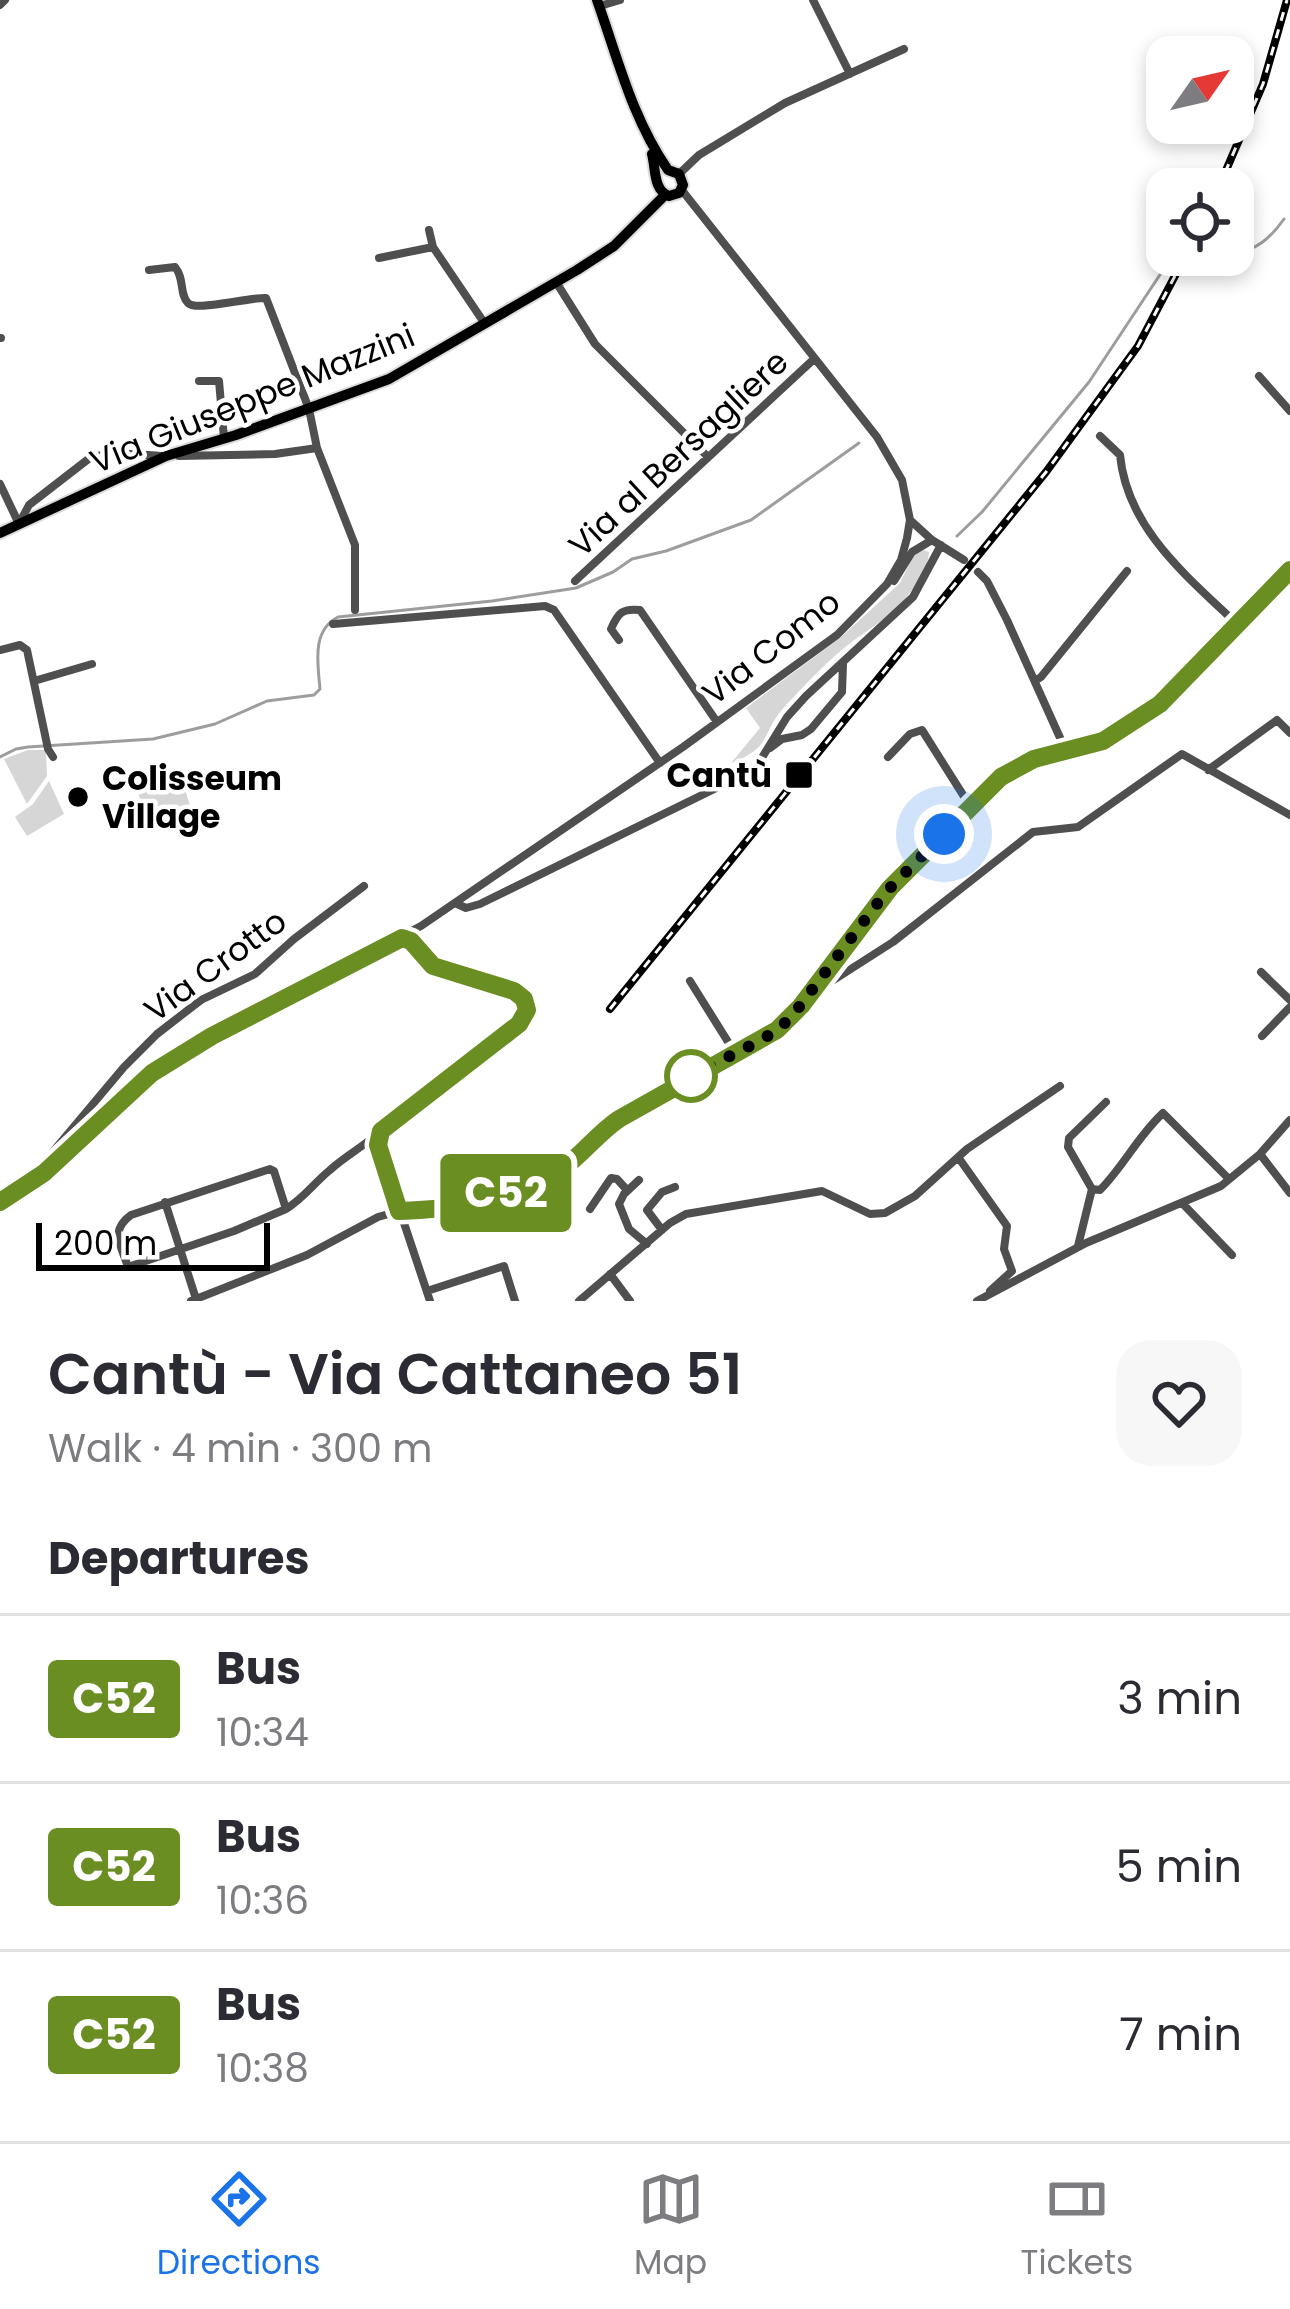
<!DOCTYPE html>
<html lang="en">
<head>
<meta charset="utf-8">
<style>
	body { margin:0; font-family:Poppins,sans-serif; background:#f7f7f7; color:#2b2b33; height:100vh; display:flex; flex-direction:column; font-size:45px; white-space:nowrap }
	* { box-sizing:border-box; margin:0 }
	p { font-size:39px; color:#7c7c81 }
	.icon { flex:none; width:66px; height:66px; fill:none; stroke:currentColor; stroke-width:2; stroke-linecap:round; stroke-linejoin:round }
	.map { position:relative; height:1301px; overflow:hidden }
	.sheet { display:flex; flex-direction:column; background:#fff; flex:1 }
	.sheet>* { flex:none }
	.badge { padding:0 24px; border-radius:9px; font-size:42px; line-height:78px }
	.needle { width:78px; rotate:56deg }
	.fabs { position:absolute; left:1146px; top:36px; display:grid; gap:24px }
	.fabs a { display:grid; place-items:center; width:108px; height:108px; border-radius:24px; background:#fff; box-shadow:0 6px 18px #0003; font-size:60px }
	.scale { position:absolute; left:36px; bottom:30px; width:234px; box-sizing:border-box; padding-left:12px; border:6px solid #000; border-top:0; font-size:33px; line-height:42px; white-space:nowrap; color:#000; -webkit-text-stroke:9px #fff; paint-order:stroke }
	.you { position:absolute; width:60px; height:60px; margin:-30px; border:9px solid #fff; border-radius:50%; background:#1a73e8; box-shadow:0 0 0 18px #1a73e833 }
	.map>.badge { position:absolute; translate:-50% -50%; box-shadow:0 0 0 6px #fff }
	h2 { padding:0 48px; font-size:45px; line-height:108px }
	.round { display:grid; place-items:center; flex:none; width:126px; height:126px; border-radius:36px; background:#f7f7f7 }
	.summary { display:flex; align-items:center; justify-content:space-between; height:204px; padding:0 48px }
	h1 { font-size:57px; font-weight:600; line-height:90px }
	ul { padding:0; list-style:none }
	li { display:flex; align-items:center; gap:36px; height:168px; padding:0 48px; border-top:3px solid #e1e1e2 }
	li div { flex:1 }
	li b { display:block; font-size:45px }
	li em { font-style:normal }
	li .badge { min-width:132px; font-weight:700; text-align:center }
	.dock { display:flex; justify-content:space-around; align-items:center; height:168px; border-top:3px solid #e1e1e2; background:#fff; font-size:33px; color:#7c7c81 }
	.dock a { display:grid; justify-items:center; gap:6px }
	.dock .active { color:#1a73e8 }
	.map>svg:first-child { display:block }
	.grass { fill:#d6d6d6 }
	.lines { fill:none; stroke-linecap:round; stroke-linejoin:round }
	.stream { stroke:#9d9d9d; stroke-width:3 }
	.major-casing { stroke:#dbdbdb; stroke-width:14 }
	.minor { stroke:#4f4f4f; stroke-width:8 }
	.major { stroke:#000; stroke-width:10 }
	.rail-casing { stroke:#000; stroke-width:8 }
	.rail { stroke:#fff; stroke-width:3; stroke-dasharray:9; stroke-linecap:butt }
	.line-casing { stroke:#fff; stroke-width:27 }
	.line { stroke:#6b8e23; stroke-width:18 }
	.walk { stroke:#000; stroke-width:12; stroke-dasharray:0 21.6 }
	.poi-dot { fill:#000; stroke:#fff; stroke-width:4.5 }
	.stop-dot { fill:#fff; stroke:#6b8e23; stroke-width:6 }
	.labels { text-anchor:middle; stroke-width:9; stroke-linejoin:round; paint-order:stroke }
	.street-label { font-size:33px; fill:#000; stroke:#fff }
	.poi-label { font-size:33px; font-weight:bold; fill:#000; stroke:#fff; text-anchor:end }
</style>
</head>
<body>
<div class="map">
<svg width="1290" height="1301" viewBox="0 0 1290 1301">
	<rect width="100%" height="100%" fill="#fff"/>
	<path class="grass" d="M923 550 929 552C928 569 915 587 904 600 889 617 871 628 853 641 829 659 807 683 786 705 759 734 775 746 731 763L760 728 746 708 840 638 900 583 914 554Z
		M28 750H46L47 776 27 804 4 759Z
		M178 767 192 812 148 825 134 780Z
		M49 781 64 814 27 836 15 817 33 804Z"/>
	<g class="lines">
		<path class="stream" d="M1233 255C1257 249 1270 239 1284 219
			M957 536 982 512 1089 382 1173 255
			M0 757 16 749 28 747 153 739 215 724 267 701 314 695 320 689C318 664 311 631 338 617L492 601 576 588 613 572 632 559 666 551 751 520 859 443"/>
		<g class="major-casing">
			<path id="major" d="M597 0C618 59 632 118 668 170
				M652 154C656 169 653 190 669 196L679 193 683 185 679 174 668 170
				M0 533 166 456 236 435 389 379 577 270 614 246 665 195"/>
		</g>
		<path class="minor" d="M813 0 850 74
			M0 5 5 0
			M600 6 620 0
			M679 174 699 155 785 103 904 49
			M429 230 433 247 485 324
			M379 258 433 247
			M149 270 175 267C185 279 179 294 188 303 196 312 249 297 266 298L309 409 317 448
			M556 282 595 344 708 457
			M0 338H1
			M1259 376 1290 411
			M199 381H219L224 438
			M1100 436 1120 455C1127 529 1188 577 1238 625
			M179 456 275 454 317 448 355 545V610
			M0 484 19 524
			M910 520 932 540 964 560
			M20 522 29 505 91 457 115 453 164 456
			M978 572 987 581 1007 620 1066 751
			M575 581 814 359
			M894 581 912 552 932 540
			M333 624 545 606 554 610 660 763
			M619 640 611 629C618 613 622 608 640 610L717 722
			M0 650 20 645 27 650 48 749 53 757
			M34 681 92 664
			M1035 681 1041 677 1127 571
			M770 748 782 739 802 735 811 729 842 692 843 664
			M888 757 910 734 922 730 970 806
			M1208 770 1277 720 1290 733
			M455 903 466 908 480 904 755 769 787 717 806 696 913 597 941 545
			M1261 972 1290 1000
			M690 981 735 1053
			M811 993 818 996 829 983 893 942 1033 832 1078 827 1182 754 1290 815
			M1262 1036 1290 1007
			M379 1135 378 1145 430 1301
			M1260 1154 1290 1193
			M958 1157 1007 1226 1004 1249 1012 1271 990 1291
			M270 1169 274 1171 286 1209 234 1231 128 1267C121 1245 109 1231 131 1215Z
			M639 1180 624 1194 619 1204 629 1229 647 1244
			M1092 1189 1100 1190C1123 1167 1138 1136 1163 1113L1229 1179
			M0 1192 40 1167 124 1067 157 1034 201 1000 255 974 294 939 364 886
			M0 1202 43 1173 152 1073 212 1036 421 926 683 747 837 635 887 584 901 560 907 538 910 520 902 480 877 437 681 189
			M165 1202 196 1299
			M1182 1203 1232 1255
			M286 1209C303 1199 315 1182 330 1170 346 1155 370 1143 383 1128L519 1024 526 1015 527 1005 514 991 433 966C421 958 417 943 404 938
			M590 1209 611 1178 617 1179 627 1190
			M662 1230 647 1210 662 1192 675 1187
			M1078 1246 1092 1189 1068 1147 1069 1138 1106 1102
			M610 1274 630 1301
			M427 1291 504 1266 515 1301
			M191 1301 307 1255 378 1217 399 1211 458 1207 529 1187 560 1171 597 1135 619 1119 777 1030 801 1006 889 888 1001 777 1034 759 1103 741 1160 704 1290 570
			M579 1301 670 1223 686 1214 822 1191 870 1214 885 1213 915 1196 967 1149 1060 1086
			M977 1301 1086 1243 1221 1186 1260 1154 1290 1120"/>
		<use href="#major" class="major"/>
		<g class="rail-casing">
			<path id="rail" d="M1218 189 1263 84 1287 0
				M610 1009 1046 472 1138 346 1186 255"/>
		</g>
		<use href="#rail" class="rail"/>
	</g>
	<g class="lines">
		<g class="line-casing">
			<path id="line" d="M0 1202 44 1173 152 1073 212 1036 402 938 411 941 433 966 514 991 524 999 527 1010 519 1024 381 1131 378 1145 399 1211C454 1209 516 1201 562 1169 583 1154 598 1133 619 1119L777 1030 801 1006 890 888 1001 777 1034 759 1103 741 1160 704 1290 570"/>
		</g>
		<use href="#line" class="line"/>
		<path class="walk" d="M691 1076 765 1038 790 1019 886 892 944 834"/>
	</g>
	<g class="poi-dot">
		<rect x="784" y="760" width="30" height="30" rx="6"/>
		<circle cx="78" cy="797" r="12"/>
	</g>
	<circle class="stop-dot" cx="691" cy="1076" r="24"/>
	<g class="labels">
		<g class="street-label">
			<text transform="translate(252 398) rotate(-22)" y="12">Via Giuseppe Mazzini</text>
			<text transform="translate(678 453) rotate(-43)" y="12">Via al Bersagliere</text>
			<text transform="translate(771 647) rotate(-38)" y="12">Via Como</text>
			<text transform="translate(215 965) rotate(-36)" y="12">Via Crotto</text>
		</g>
		<g class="poi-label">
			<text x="772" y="787">Cantù</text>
			<text x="102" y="790" text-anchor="start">Colisseum<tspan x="102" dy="38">Village</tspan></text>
		</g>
	</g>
</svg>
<div class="fabs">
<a><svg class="needle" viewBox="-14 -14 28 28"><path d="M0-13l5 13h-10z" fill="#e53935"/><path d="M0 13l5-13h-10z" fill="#7c7c81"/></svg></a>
<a><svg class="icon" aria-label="locate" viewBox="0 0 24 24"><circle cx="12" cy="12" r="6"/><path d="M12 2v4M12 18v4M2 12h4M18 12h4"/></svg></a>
</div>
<div class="scale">200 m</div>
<div class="you" style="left:944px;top:834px"></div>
<b class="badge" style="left:506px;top:1193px;background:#6b8e23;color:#fff">C52</b>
</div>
<section class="sheet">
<div class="summary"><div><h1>Cantù - Via Cattaneo 51</h1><p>Walk · 4 min · 300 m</p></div><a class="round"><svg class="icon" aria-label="heart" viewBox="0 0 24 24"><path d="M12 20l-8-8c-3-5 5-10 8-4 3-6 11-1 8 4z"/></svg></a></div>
<h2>Departures</h2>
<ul>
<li><span class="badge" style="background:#6b8e23;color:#fff">C52</span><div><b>Bus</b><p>10:34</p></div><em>3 min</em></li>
<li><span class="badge" style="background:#6b8e23;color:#fff">C52</span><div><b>Bus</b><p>10:36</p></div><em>5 min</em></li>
<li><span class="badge" style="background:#6b8e23;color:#fff">C52</span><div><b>Bus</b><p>10:38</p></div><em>7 min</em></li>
</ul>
</section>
<nav class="dock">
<a class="active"><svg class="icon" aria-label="directions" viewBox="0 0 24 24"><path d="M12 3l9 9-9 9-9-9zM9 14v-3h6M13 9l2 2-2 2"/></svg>Directions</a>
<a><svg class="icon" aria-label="map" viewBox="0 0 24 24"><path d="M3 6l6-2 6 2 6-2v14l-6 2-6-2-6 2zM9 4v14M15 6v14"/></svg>Map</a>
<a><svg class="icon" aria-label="tickets" viewBox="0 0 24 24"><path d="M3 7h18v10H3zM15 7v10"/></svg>Tickets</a>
</nav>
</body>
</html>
